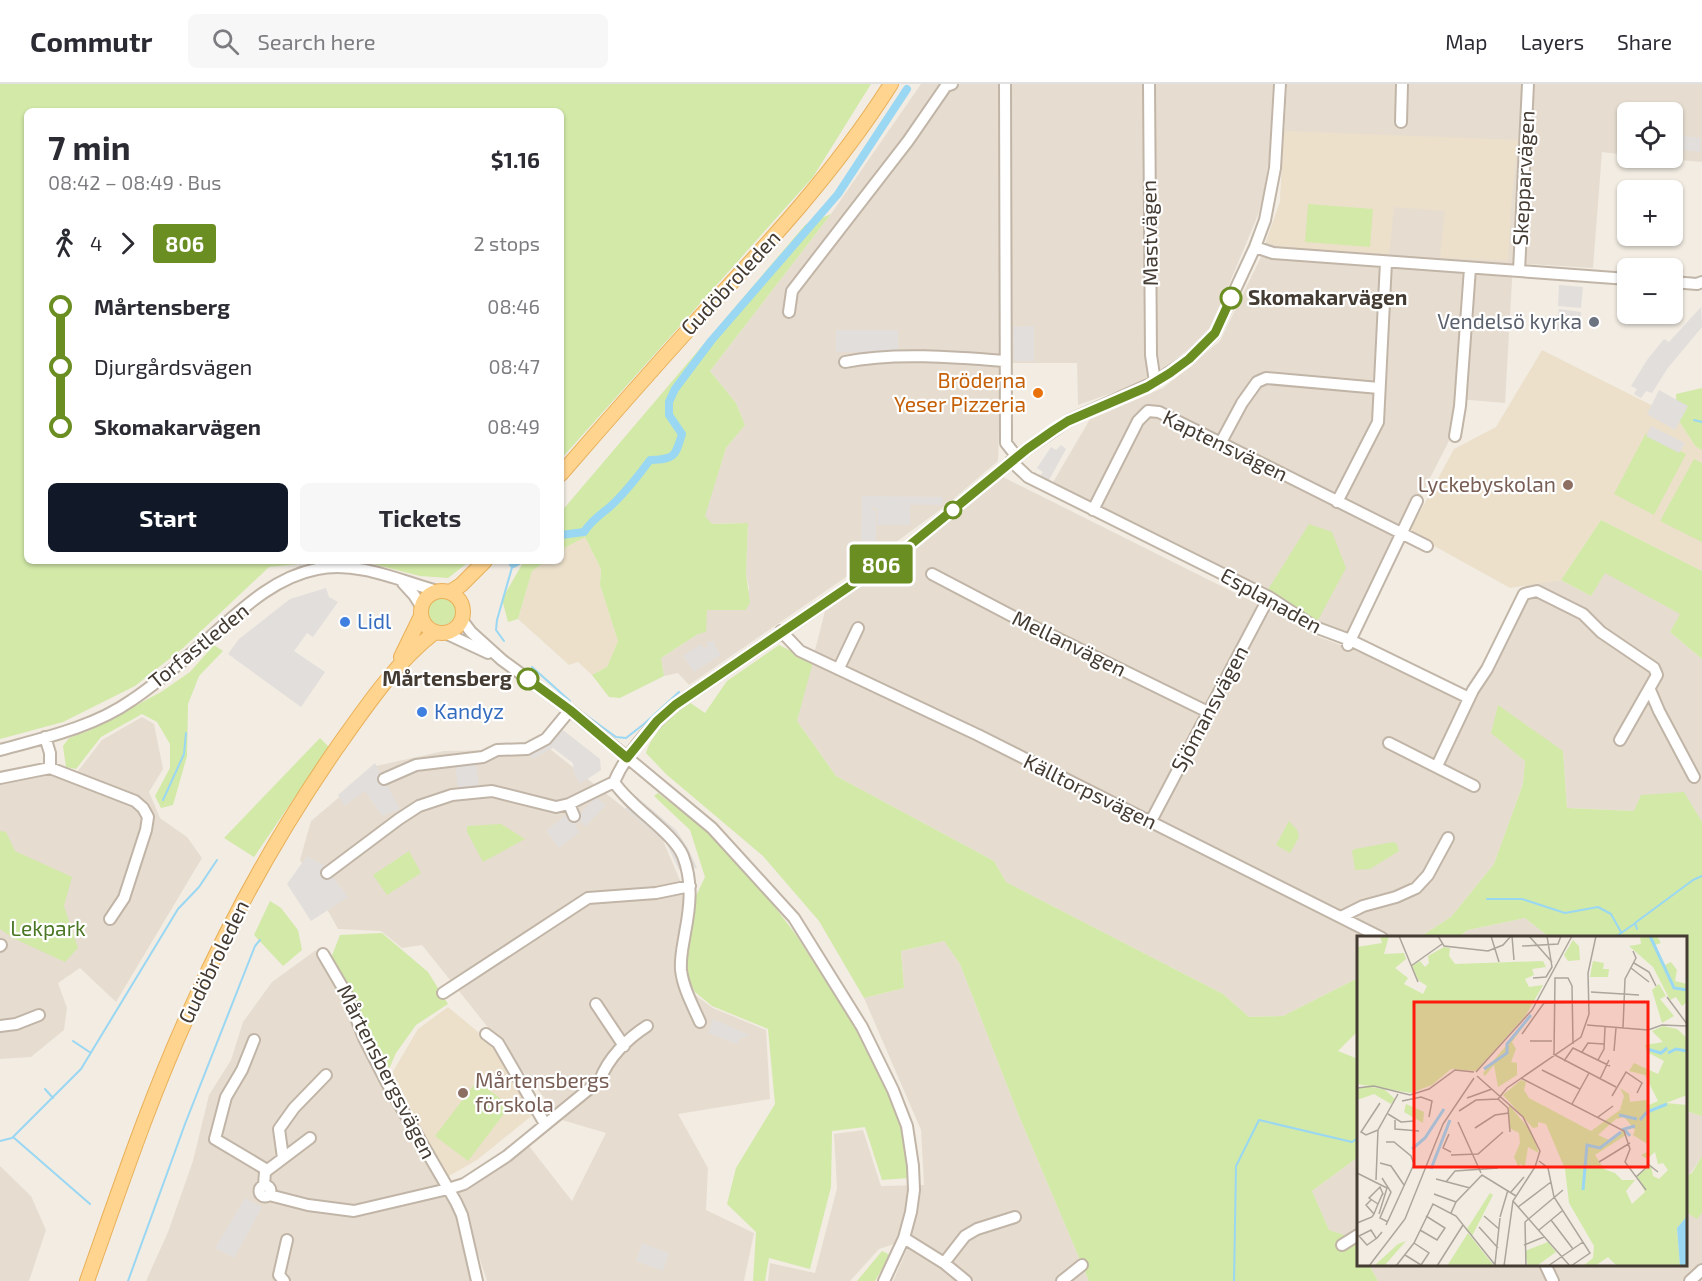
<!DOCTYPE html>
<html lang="en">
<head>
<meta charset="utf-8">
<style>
	body { margin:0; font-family:"Exo 2",sans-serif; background:#f7f7f7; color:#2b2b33; height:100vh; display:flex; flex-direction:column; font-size:22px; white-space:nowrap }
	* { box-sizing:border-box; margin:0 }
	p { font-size:20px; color:#7c7c81 }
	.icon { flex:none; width:33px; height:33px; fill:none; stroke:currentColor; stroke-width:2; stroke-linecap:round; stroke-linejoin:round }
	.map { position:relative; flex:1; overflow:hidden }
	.side { position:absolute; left:24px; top:24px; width:540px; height:456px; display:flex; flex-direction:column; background:#fff; border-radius:9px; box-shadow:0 2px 4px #0004 }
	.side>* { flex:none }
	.badge { padding:0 12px; border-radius:4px; font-size:21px; line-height:39px }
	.buttons { position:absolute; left:1617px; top:18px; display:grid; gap:12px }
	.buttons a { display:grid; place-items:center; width:66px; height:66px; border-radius:9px; background:#fff; box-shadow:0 2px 4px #0004; font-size:30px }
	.map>.badge { position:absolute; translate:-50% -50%; box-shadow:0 0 0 3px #fff }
	.legs { display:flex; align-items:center; gap:9px; height:66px; padding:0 24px; font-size:20px }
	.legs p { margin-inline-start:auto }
	.head { display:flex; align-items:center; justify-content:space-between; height:102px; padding:0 24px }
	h1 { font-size:33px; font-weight:700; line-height:45px }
	.button { display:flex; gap:12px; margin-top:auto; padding:12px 24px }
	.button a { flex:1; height:69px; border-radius:9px; background:#111827; color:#fff; font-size:24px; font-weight:700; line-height:69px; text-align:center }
	.button a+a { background:#f7f7f7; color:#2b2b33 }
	ul { padding:0 24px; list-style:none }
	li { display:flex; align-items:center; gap:21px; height:60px; font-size:22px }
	li i { display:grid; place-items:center; width:9px; height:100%; margin:0 8px; background:currentColor }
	li i::after { content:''; width:15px; height:15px; margin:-8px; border:4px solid; border-radius:50%; background:#fff }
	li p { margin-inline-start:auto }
	li:first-child i { background:linear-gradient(#0000 50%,currentColor 0) }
	li:last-child i { background:linear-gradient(currentColor 50%,#0000 0) }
	header { display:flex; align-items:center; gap:36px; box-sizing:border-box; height:84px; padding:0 30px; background:#fff; border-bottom:2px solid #e1e1e2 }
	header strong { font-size:28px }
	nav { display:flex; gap:33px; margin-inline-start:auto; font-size:21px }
	.search { width:420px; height:54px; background:#f7f7f7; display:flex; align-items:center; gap:15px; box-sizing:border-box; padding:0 21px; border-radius:9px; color:#7c7c81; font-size:22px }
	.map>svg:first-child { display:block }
	.residential { fill:#e6ddd0 }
	.education { fill:#ece0cb }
	.green { fill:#d2e9a8 }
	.parking { fill:#e2dedb }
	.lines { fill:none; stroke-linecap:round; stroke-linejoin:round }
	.stream { stroke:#9ad7f3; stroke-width:2 }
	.canal { stroke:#9ad7f3; stroke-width:8 }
	.minor-casing { stroke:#c1b5a7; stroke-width:14 }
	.major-casing { stroke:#e9b059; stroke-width:16 }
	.minor { stroke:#fff; stroke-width:10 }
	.major { stroke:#ffd48e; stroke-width:14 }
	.line-1-casing { stroke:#fff; stroke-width:14 }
	.line-1 { stroke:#6b8e23; stroke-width:9 }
	.stop-1-dot { fill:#fff; stroke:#6b8e23; stroke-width:3 }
	.worship-dot { fill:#6b7280; stroke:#fff; stroke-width:2 }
	.food-dot { fill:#e8710a; stroke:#fff; stroke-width:2 }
	.education-dot { fill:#8d6e63; stroke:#fff; stroke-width:2 }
	.shop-dot { fill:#3f7fe0; stroke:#fff; stroke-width:2 }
	.labels { text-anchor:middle; stroke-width:4.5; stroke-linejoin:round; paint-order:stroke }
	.street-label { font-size:21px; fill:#443b32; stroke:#fff }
	.stop-label { font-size:21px; font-weight:bold; fill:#443b32; stroke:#fff; text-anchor:start }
	.worship-label { font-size:21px; fill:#5b616d; stroke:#fff; text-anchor:end }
	.food-label { font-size:21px; fill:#c56008; stroke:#fff; text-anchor:end }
	.education-label { font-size:21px; fill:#785e54; stroke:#fff; text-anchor:end }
	.shop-label { font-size:21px; fill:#366cbe; stroke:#fff; text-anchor:start }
	.park-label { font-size:21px; fill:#4b7724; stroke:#fff }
	.inset-river { fill:none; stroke:#9ad7f3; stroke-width:3 }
	.inset-road { fill:none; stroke:#aca59c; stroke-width:1.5 }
	.view { fill:#ff1a0c; fill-opacity:0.15; stroke:#ff1a0c; stroke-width:3 }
	.inset-edge { fill:none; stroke:#443b32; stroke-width:3 }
</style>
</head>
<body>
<header>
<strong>Commutr</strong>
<div class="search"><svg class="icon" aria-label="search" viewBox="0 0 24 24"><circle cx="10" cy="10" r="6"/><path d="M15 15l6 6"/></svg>Search here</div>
<nav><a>Map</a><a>Layers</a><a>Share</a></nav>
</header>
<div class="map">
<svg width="1702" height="1197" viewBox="0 0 1702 1197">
	<rect width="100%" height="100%" fill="#f2ece2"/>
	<path class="residential" d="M921 0H1273L1269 72 1264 109 1258 131 1212 241 1190 264 1157 290 1129 303 1078 321 1077 279H1001L998 377 944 423 884 467 689 601 678 589 664 592 661 574 698 550 707 526H746L749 504 746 490 748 439 712 440 704 432 726 364 745 341 736 319 710 287 831 130Z
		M1287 0H1702V78L1657 74H1672V28H1628L1627 71 1602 68 1593 184 1513 179 1505 319 1458 315 1452 351 1351 549 1317 538 1284 516 1052 400 1090 335 1163 304 1220 257 1260 175 1280 118Z
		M1003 393 1287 535 1313 551 1366 570 1462 616 1526 501 1561 496 1591 512 1605 488 1681 530 1670 548 1702 575V738L1683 708 1634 727 1567 724 1563 667 1492 649 1525 677 1523 700 1494 780 1451 833 1420 853 1358 854V894L1283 932 1249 933 1223 910 1006 798 994 777 836 692 797 637 825 527 908 469Z
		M142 633 154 640 163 685 149 708 160 734 187 753 202 774 116 918 80 884 58 899 67 924 64 946 31 973 0 975V693L43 687 71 696 102 656Z
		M545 661 662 754 685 808 676 897 713 924 766 946 770 1015 678 1030 708 1084 706 1126 754 1149 744 1197H487L457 1106 529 1062 572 1117 606 1049 562 1036 422 861 402 864 381 847 338 845 300 776 311 737 376 682 444 667 512 666Z
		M1525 834 1549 853 1458 854 1468 846Z
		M944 857 960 880 1019 1032 1089 1197H893L912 1154 879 1165 850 1197H768L770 1179 815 1189 837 1104 834 1050 863 1046 881 1102 924 1101 921 1046 864 914 904 904 901 867Z
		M316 866 344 914 453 1118 471 1197H146L168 1148 193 1077 209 1011 231 976 243 938 272 898Z
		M1686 1027 1702 1032V1072L1691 1089 1686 1092Z
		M1358 1073V1161L1356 1155 1329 1147 1312 1107Z
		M0 1082 31 1112 46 1146 29 1197H0Z
		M1686 1128 1696 1134 1702 1129V1189L1694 1197H1378L1369 1181 1686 1180Z"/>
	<path class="education" d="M1284 47 1518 56 1511 122 1508 177 1440 174 1445 127 1394 123 1389 170 1282 163 1266 158 1280 118Z
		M1542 266 1677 334 1696 363 1702 366V487L1601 436 1561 496 1510 504 1409 448 1454 365 1496 343Z
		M585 453 601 485 600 501 618 557 607 583 592 591 578 578 569 581 518 535 532 487 546 477H561V466Z
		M448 923 495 962 535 1029 477 1076 447 1093 392 989 418 945Z"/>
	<path class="green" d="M0 0H871L813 93 561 375V27H27V477H326L269 483 183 564 135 602 63 638 0 655Z
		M1308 120 1373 125 1370 163 1305 158Z
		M831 130 710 287 736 319 745 341 726 364 705 432 712 440 748 439 746 490 750 518 746 526H707L706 548 698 550 661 574 664 592 620 614 609 613 592 591 607 583 618 557 600 501 601 485 585 453 561 466V428L805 141Z
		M1702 304V366L1696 363 1677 334 1676 310Z
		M1646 349 1686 370 1654 431 1614 410Z
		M1694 375 1702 379V458L1660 437Z
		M1601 436 1702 487V575L1670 548 1680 530 1605 489 1591 512 1561 496Z
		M1309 440 1332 448 1346 484 1317 538 1284 516 1267 507Z
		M361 477H470L448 494 420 492Z
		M524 477H546L532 487 518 535 508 538 502 515Z
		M428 527a14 14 0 1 1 28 0a14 14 0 1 1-28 0Z
		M214 561 223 567 199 592 188 620 187 672 173 721 161 724 155 712 170 684V660L157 638 142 630 101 653 76 685 66 683 63 662 69 654 88 647 161 608 190 588Z
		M779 561 813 578 797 637 836 692 994 777 1006 798 1223 910 1249 933 1283 932 1358 894V947L1338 967 1358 975V1073L1312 1107 1329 1146 1356 1155 1358 1161V1180L1369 1181 1378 1197H1089L1019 1032 960 880 944 857 901 867 904 904 864 914 819 837 763 772 666 690 646 669C653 647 672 632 689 618L705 629 727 597Z
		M1498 621 1563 667 1567 724 1634 727 1641 711 1684 708 1702 738V1032L1686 1027V854L1549 853 1525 834 1468 846 1458 853H1420L1451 833 1494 780 1523 700 1525 677 1491 649Z
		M320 654 329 663 254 773 224 754Z
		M658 709 706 746 750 790 796 851 851 936 888 1010 903 1047 908 1094 882 1096 865 1043 832 1047 831 1103 810 1185 769 1174 765 1197H753L756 1148 727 1120 736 1084 775 1020 768 945 712 922 695 908 686 890 694 816 705 793 690 746 654 712Z
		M1289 737 1297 746 1299 753 1290 769 1276 761Z
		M501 740 525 755 483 778 467 748V742Z
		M0 747 6 748 15 767 72 793 64 822 78 864 65 878 15 855 0 845Z
		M1393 758 1397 760 1399 767 1370 785 1355 786 1352 767 1355 765Z
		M409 767 421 789 387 811 373 791Z
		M270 817 281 824 298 846 302 866 283 882 254 851Z
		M382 849 428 888 448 920 416 941 396 969 389 985 331 874 340 851Z
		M477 997 510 1022 468 1077 435 1052Z
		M1702 1072V1129L1697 1135 1686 1128V1092L1692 1089Z
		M882 1167 890 1171 875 1197H857Z"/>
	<path class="parking" d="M1673 51 1701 54 1700 68 1673 65Z
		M1559 201 1583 203 1581 224 1558 222Z
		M1701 223 1702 243 1667 285 1652 309 1646 307 1641 314 1634 310 1637 305 1631 302 1647 276 1664 255 1669 258Z
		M1559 225 1581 228V235L1575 234 1573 248 1556 246Z
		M1034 242V277H1014L1013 243Z
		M836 246H898V268H836Z
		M1659 306 1688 322 1675 346 1647 330Z
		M1651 342 1685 359 1679 369 1646 352Z
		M1061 361 1066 365 1048 398 1040 392 1043 388 1037 384 1051 363 1056 366Z
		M862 412 943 413 942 421H910V441H877L878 426 876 424H871V426H876V472L861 473Z
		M326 504 329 513 338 518 313 553 307 549 294 567 325 588 301 623 228 570 239 555 290 515Z
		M715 557V562L721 571 694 588 683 572 701 560 705 565 708 561 706 558Z
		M563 646 600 675 601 686 580 700 574 689 573 679 553 664 532 675 529 668 547 659Z
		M476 677 479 702 458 705 455 679Z
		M375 679 400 725 382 732 365 707 344 722 338 711Z
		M636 712 676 746 688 764 697 784 679 786 666 759 625 725Z
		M596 713 606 721 585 743 581 737 575 742 580 748 559 764 546 747 566 731 570 735 580 730Z
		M307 772 325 782 348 813 311 837 287 800Z
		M713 935 750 951 741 954 737 960 708 949Z
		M245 1114 262 1123 234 1174 215 1164Z
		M642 1159 669 1169 663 1187 636 1177Z"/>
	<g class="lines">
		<path class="stream" d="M1694 336 1702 338
			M504 557 496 546 497 536 513 480
			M532 583 570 617
			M583 629 616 653 626 654 644 640 679 608
			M163 716 184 670 186 649
			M1487 815H1522L1565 829 1598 823 1611 830 1621 848
			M1637 845 1635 839 1693 796 1702 792
			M1614 854 1634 840
			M73 957 91 969
			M45 1005 53 1014
			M13 1053 90 1120
			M0 1057 12 1054 81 985 178 825 199 803 217 776
			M128 1197 185 1040 255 862 260 856
			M1234 1197 1236 1082 1259 1036 1352 1058 1358 1054"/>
		<path class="canal" d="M561 451 584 448C594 433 603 430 615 418 628 405 639 391 650 376 675 375 675 373 682 350L669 331V318L675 305 711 257 838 110 907 5
			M513 480 518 477"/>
		<g class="minor-casing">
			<path id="minor" d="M1005 0 1006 359 1017 373
				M1149 0 1151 271 1155 298
				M1401 38 1402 0
				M1255 163 1273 169 1628 195
				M1519 187 1528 0
				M1672 198 1697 200 1702 198
				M789 228 792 207 908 57 946 2 952 0
				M845 278C893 268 955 273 1004 277
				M1455 352 1460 322 1470 184
				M1220 360 1242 319 1257 298 1266 294 1379 304
				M1011 377 1028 393 1269 513 1315 543 1350 556 1469 614
				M1337 418 1378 338 1386 178
				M1093 426 1138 337 1148 327 1159 328 1427 462
				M932 490 1014 533 1208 628
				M403 499 414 511 421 522
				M462 536 471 548 502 576 570 626 712 744 794 834 862 943 893 1006 907 1042 913 1082 914 1106 911 1128 904 1154 884 1197
				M781 547 800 567 978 651 1382 854
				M445 549 488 569
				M1348 561 1417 417
				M839 584 858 544
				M1650 606 1659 627 1694 693
				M45 653 50 669V684
				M1389 659 1474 702
				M0 666C44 654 94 643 132 616 156 600 178 581 200 562 235 532 270 494 317 485 358 477 398 496 437 507
				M1437 682 1473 606 1487 585 1524 510 1537 507 1583 530 1601 548 1654 584 1657 591 1620 656
				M0 694 50 684 135 717 143 724 148 733 146 746 124 814 110 835
				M384 695 416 681 483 673 497 666 527 665 546 655 570 626
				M614 698C631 724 673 748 683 772 693 798 690 823 685 849 683 862 680 873 681 886 683 904 693 922 700 938
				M569 720 574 732
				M1151 737 1269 513
				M327 789 399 735 419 722 452 711 492 707 556 723 569 720 614 698C627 668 651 642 675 621L910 461 1027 365 1068 337 1155 298 1189 275 1215 249 1255 163 1265 136 1275 84 1280 0
				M1341 833 1363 822 1396 813 1416 804 1428 791 1448 754
				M0 862 1 861
				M323 870 347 911 364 954 387 999 456 1118 462 1131 477 1197
				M443 909 588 814 656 809 690 802
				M596 920 624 962
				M0 942 16 940 39 931
				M486 950 498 959 545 1040
				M254 956 242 986 226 1013 215 1055 267 1086
				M283 1074 279 1045 294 1024 326 991
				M264 1101 265 1088 310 1054
				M259.5 1107a5.5 5.5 0 1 1 11 0a5.5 5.5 0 1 1-11 0Z
				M269 1111 308 1121 354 1127 448 1105 464 1100 507 1072 600 996C608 974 628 954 647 942
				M904 1154 944 1179 966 1197
				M1342 1161 1358 1151
				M944 1179 965 1152 977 1145 1015 1133
				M1545 1180 1553 1197
				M284 1197 279 1191 287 1156
				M1062 1197 1082 1181
				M1690 1197 1702 1186"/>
		</g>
		<g class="major-casing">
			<path id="major" d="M561 390C606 338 651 287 697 236 767 161 836 87 891 0
				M421 528a21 21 0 1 1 42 0a21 21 0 1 1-42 0Z
				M450 508 461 501 485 477
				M401 573 421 532
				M87 1197C120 1104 151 1011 192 922 232 832 280 746 336 665 365 624 395 579 435 548"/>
		</g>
		<use href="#minor" class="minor"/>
		<use href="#major" class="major"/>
	</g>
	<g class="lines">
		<g class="line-1-casing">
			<path id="line-1" d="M528 595 570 626 627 674 657 637 675 621 910 461 1027 365 1054 346 1068 337 1147 303 1170 289 1189 275 1215 249 1231 214"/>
		</g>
		<use href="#line-1" class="line-1"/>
	</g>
	<g class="stop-1-dot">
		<circle cx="1231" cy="214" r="10"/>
		<circle cx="953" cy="426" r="8"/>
		<circle cx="528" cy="595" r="10"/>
	</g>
	<circle class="worship-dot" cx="1594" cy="238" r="6"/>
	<circle class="food-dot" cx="1038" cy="309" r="6"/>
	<g class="education-dot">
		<circle cx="1568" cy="401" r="6"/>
		<circle cx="463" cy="1009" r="6"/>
	</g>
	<g class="shop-dot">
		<circle cx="345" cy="538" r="6"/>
		<circle cx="422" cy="628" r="6"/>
	</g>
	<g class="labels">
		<g class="street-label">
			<text transform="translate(1524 94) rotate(-87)" y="7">Skepparvägen</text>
			<text transform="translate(1150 149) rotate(-91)" y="7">Mastvägen</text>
			<text transform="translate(731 199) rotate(-47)" y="7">Gudöbroleden</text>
			<text transform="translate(1225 362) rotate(26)" y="7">Kaptensvägen</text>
			<text transform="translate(1271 517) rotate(29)" y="7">Esplanaden</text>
			<text transform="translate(1069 560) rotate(26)" y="7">Mellanvägen</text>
			<text transform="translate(199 562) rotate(-39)" y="7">Torfastleden</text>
			<text transform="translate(1210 625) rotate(-62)" y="7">Sjömansvägen</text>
			<text transform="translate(1090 708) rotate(26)" y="7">Källtorpsvägen</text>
			<text transform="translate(214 878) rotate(-64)" y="7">Gudöbroleden</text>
			<text transform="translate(386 988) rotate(63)" y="7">Mårtensbergsvägen</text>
		</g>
		<g class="stop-label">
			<text x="1248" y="221">Skomakarvägen</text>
			<text x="512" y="602" text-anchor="end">Mårtensberg</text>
		</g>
		<g class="worship-label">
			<text x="1582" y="245">Vendelsö kyrka</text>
		</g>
		<g class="food-label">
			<text x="1026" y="304">Bröderna<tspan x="1026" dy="24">Yeser Pizzeria</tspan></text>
		</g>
		<g class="education-label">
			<text x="1556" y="408">Lyckebyskolan</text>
			<text x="475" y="1004" text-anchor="start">Mårtensbergs<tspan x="475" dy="24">förskola</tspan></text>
		</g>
		<g class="shop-label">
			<text x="357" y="545">Lidl</text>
			<text x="434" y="635">Kandyz</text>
		</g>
		<g class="park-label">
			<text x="48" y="852">Lekpark</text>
		</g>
	</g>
	<g transform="translate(1357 852)">
		<rect width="330" height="330" fill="#f2ece2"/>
		<path d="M23 0H32L27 18 47 17 49 23 38 32 51 42 47 48 66 58 70 50 61 44 55 30 63 25 68 31 72 27 71 20 87 11 93 12 92 20 98 28 186 25 189 31 175 33 177 39 168 43 172 51 186 49 169 79 119 135 94 133 75 149 54 157 0 148V11L25 7ZM283 0H300L304 7 298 9 308 29 314 26 320 34 318 45 330 48V66L325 70 319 61 313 64 296 31 272 10 284 8ZM216 4 222 10 223 24 211 25 207 19ZM236 25 247 27 246 33H252L251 41H233ZM302 48 309 60 303 63 317 80 305 87 295 54ZM171 84 155 106 159 113 154 126 160 127V139L141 151 137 129 128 140 126 137ZM306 90 320 93 330 102V159L309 167 330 169V280L320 292 323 330H260L251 321 238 330H226L236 322 237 310 212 267 208 233 189 188 181 186V191L176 192 146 159 164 144 169 146 167 154 172 162 234 195 263 174 267 160 263 152 272 158 273 166 289 164 292 169 301 165 288 139 272 135 277 127 301 138 307 125 290 116 288 109 306 106 295 95ZM267 181 278 194 276 199 292 209 290 216 284 219 290 223 298 216 301 228 306 227 311 234 302 243 296 240 294 230 286 235 280 240 288 256 275 268 269 255 278 244H265L258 237 247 233 238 219 269 199 266 194 252 204 241 199 259 183ZM8 150 27 153 38 163 34 168 17 158 0 164V153ZM49 168 67 176 66 187 47 176ZM152 169 174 195 182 217 171 211 168 230 163 228 162 232 157 221 163 207 162 197 152 192ZM133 257 136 259 115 300 110 293ZM111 297 137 330H90ZM49 305 27 330H17L41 308ZM191 306 199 316 181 329 171 330 168 315Z" fill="#d2e9a8" fill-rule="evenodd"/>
		<path d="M330 280V330H323L320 292Z" fill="#9ad7f3"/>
		<path class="inset-river" d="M293 0 317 52 330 54M290 113 304 117 310 112M311 117 319 113 330 115M127 133 150 117V108L174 79M262 179 280 183M283 184 290 176 310 168M273 200 267 193 278 190M55 213 68 202 87 173M74 233 93 184M226 254 230 209 243 212 264 196"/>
		<path class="inset-road" d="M42 0 61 46M81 0 87 10 131 15 146 9 154 0M134 0 142 26M155 0 157 24M172 0 195 26M165 10 201 8 204 0M277 27 292 36 299 50M54 30 85 8M274 32 292 46M176 42 189 41 195 31 190 0M234 56 282 59M310 61 330 88M230 89 291 94 305 89 330 90M266 92 268 43 279 22 276 15M165 98 187 67 233 66M173 105H195M257 115 259 92M225 116 231 107 247 108M196 118 259 151M197 118 198 42H211L215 50 216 108M241 124 247 113 248 91M207 125 216 112 253 130M185 134 223 153M119 136 175 74 215 0M120 140 166 181 183 215 178 231 156 265 147 330M164 142 267 195 273 213 268 226 289 254M243 143 252 124M0 152 17 150 53 159 72 153 98 134 117 136M255 160 269 136 285 147 280 157M110 162 135 153M141 163 151 172 153 196M45 165 64 161 75 165 72 181M215 168 232 137M102 175 119 164 141 163 150 152 224 101 232 78 231 37 239 0M31 178 44 186 57 185M241 181 256 170M38 184V193L62 195M101 186 124 237M118 192 138 179 152 177M21 194 9 199 4 196 23 167M92 198 86 212 94 216M94 219 121 218 146 196M182 225 191 232 197 261 233 317 214 330M242 226 273 207M23 227 34 230 47 249M0 237 30 252 22 278M279 241 292 229 301 236M25 242 34 256 23 282 31 286M79 243 113 252M19 244 21 194 41 158M89 246 98 235 141 232M154 256 167 241M82 260 77 258 99 266M14 264 9 269 17 278M156 265 213 330M161 271 194 246M94 277 99 266 125 239 159 260M127 280 142 293M143 281 151 254M194 284 216 313M0 287 15 281 17 278 21 268 25 259 26 258 23 251 12 262 21 268M29 289 57 228 54 220 37 206H29M122 291 141 312M63 294 80 304 88 292 69 280M182 294 205 275M19 302 14 294 2 300 10 309 20 302 25 296M167 309 187 301M48 319 64 329 72 317 57 307M138 328 143 282M12 330 48 283 86 188 117 142M39 330 57 307 76 268 99 280 139 330M80 330 106 289M169 330 168 286 206 254M191 330 226 306"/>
		<path class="view" d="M57 66H291V231H57Z"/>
		<rect width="330" height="330" class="inset-edge"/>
	</g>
</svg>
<div class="buttons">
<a><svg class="icon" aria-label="locate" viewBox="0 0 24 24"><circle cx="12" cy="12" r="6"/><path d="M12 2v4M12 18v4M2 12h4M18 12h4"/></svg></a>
<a>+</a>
<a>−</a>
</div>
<b class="badge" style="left:881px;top:480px;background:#6b8e23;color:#fff">806</b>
<section class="side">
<div class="head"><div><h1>7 min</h1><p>08:42 – 08:49 · Bus</p></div><b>$1.16</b></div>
<div class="legs"><svg class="icon" aria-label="walk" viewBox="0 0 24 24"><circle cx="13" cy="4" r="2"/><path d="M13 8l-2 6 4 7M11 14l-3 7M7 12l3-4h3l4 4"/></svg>4<svg class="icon" aria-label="forward" viewBox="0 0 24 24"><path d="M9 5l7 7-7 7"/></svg><b class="badge" style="background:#6b8e23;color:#fff">806</b><p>2 stops</p></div>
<ul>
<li><i style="color:#6b8e23"></i><b>Mårtensberg</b><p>08:46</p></li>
<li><i style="color:#6b8e23"></i><span>Djurgårdsvägen</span><p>08:47</p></li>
<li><i style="color:#6b8e23"></i><b>Skomakarvägen</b><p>08:49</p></li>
</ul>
<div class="button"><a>Start</a><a>Tickets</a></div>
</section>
</div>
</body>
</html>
